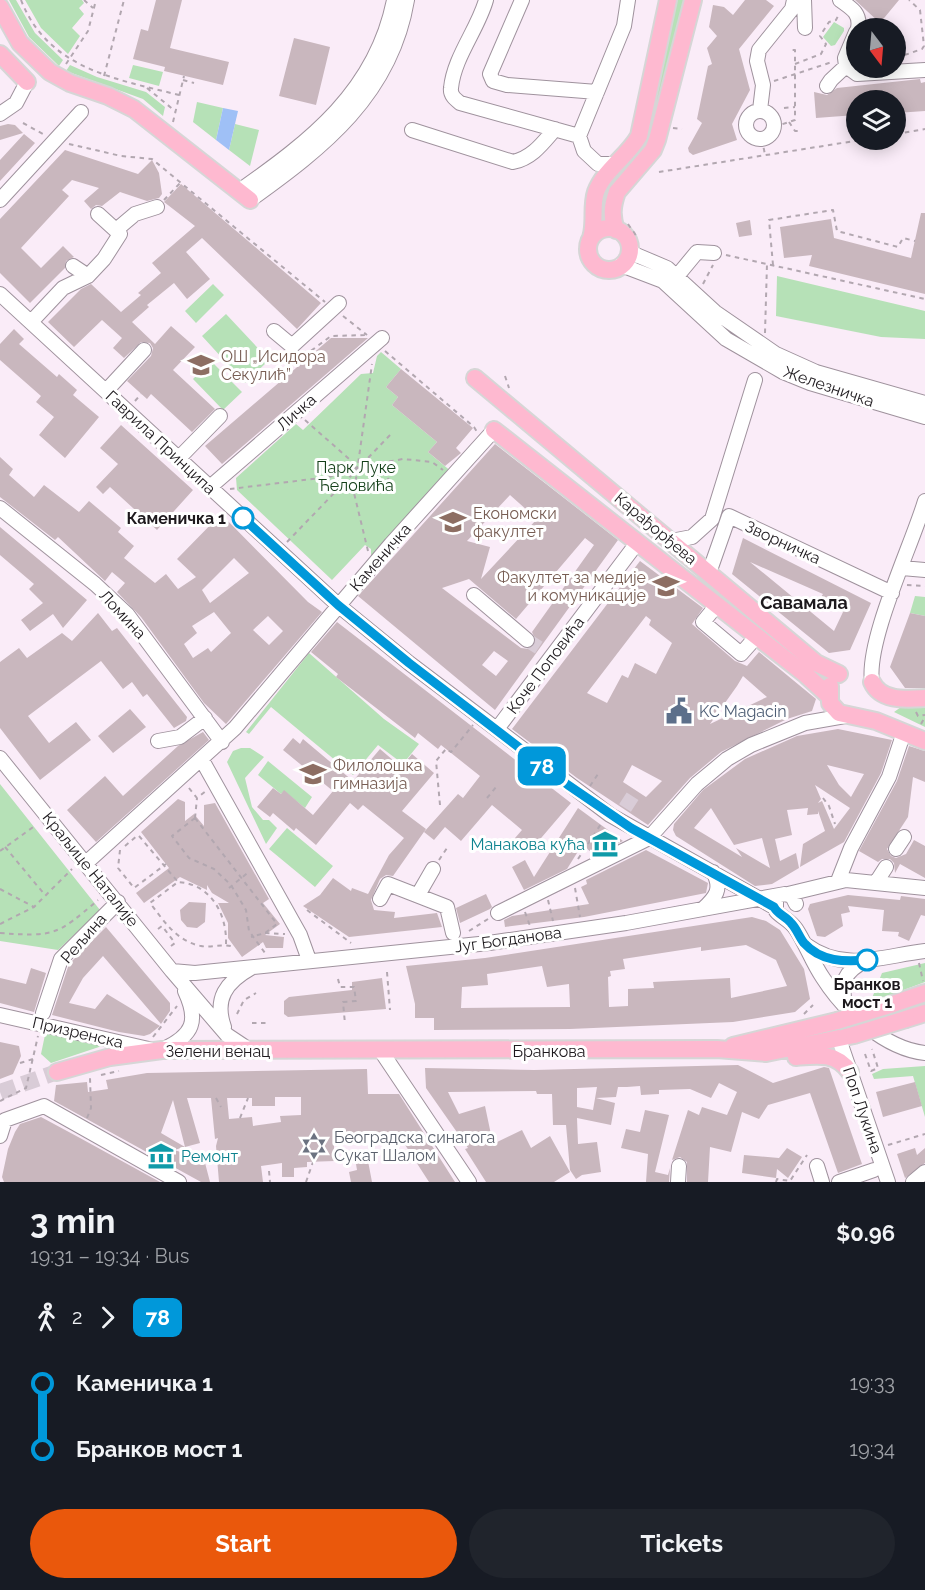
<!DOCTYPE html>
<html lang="en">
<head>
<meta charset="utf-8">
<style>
	body { margin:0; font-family:Raleway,sans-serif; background:#20242c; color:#f1f3f6; height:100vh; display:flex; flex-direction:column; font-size:22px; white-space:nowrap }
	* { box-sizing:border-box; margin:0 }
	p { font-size:20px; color:#9ea1a6 }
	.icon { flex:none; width:33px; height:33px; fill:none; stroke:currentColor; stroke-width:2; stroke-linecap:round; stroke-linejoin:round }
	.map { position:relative; height:1182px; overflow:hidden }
	.drawer { display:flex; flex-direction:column; background:#171b24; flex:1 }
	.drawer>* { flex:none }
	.badge { padding:0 12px; border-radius:9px; font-size:21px; line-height:39px }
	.needle { width:39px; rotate:164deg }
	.tools { position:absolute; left:846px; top:18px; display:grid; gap:12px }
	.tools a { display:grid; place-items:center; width:60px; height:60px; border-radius:50%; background:#171b24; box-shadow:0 3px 15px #0003; font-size:30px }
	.map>.badge { position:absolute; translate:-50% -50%; box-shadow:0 0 0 3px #fff }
	.legs { display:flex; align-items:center; gap:9px; height:66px; padding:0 30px; font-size:20px }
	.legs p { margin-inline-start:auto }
	.summary { display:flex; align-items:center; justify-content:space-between; height:102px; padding:0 30px }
	h1 { font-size:33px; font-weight:700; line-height:45px }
	.action { display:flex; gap:12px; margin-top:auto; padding:12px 30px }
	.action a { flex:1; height:69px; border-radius:36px; background:#ea580c; color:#fff; font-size:24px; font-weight:700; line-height:69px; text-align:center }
	.action a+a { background:#20242c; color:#f1f3f6 }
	ul { padding:0 30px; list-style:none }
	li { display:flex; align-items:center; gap:21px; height:66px; font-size:22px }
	li i { display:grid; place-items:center; width:9px; height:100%; margin:0 8px; background:currentColor }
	li i::after { content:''; width:15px; height:15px; margin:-8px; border:4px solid; border-radius:50%; background:#171b24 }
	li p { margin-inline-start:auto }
	li:first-child i { background:linear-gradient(#0000 50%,currentColor 0) }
	li:last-child i { background:linear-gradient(currentColor 50%,#0000 0) }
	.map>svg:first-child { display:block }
	.green { fill:#b6e1b7 }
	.water { fill:#9fc0f6 }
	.building { fill:#c9b7be; fill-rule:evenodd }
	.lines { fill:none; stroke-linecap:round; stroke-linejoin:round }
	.minor-tunnel { stroke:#d9ccd7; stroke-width:14; stroke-dasharray:14 7; stroke-linecap:butt }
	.major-tunnel { stroke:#d9ccd7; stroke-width:16; stroke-dasharray:16 8; stroke-linecap:butt }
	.minor-casing { stroke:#9f929d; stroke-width:16 }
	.major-casing { stroke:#d6d6d6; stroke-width:20 }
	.path { stroke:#b2a7b0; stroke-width:2; stroke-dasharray:4.5 4.5; stroke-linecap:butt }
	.minor { stroke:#fff; stroke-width:14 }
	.major { stroke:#feb9d0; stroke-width:16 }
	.major-bridge-casing { stroke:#d6d6d6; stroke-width:20; stroke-linecap:butt }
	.major-bridge { stroke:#feb9d0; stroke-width:16 }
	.line-1-casing { stroke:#fff; stroke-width:14 }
	.line-1 { stroke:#0098da; stroke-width:9 }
	.stop-1-dot { fill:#fff; stroke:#0098da; stroke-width:3 }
	.labels { text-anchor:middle; stroke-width:6; stroke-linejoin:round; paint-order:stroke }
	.education-label { font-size:16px; fill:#785e54; stroke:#fff; text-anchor:start }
	.street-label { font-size:16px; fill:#1d191d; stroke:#fff }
	.park-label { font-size:16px; fill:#133f18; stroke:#fff }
	.stop-label { font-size:16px; font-weight:bold; fill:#1d191d; stroke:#fff; text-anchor:end }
	.service-label { font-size:16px; fill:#4e5e75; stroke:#fff; text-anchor:start }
	.culture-label { font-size:16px; fill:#0d838f; stroke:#fff; text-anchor:end }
	.worship-label { font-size:16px; fill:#5b616d; stroke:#fff; text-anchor:start }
	.neighbourhood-label { font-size:18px; font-weight:bold; fill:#1d191d; stroke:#fff }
</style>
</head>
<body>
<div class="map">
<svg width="925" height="1182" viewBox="0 0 925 1182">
	<rect width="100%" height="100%" fill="#faecf8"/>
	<path class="green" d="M9 0H16L35 33 63 60 59 66 29 37Z
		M25 0H82L84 3 79 8 84 14 72 28 80 36 68 54 41 28Z
		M674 0H684L660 119 653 143 623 178 610 226H598L602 191 630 156Z
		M834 22 844 28V31L835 45 831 46 823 37Z
		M70 65 97 77 146 92 165 107 163 116 143 99 66 71Z
		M133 65 163 72 159 86 129 78Z
		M197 102 223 108 216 140 193 122Z
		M235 124 259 130 250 166 229 150Z
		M777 276 925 311V339L881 337 776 316Z
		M213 284 224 295 196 323 185 311Z
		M226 314 269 360 245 383 202 336Z
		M381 352 401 369 386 387 398 397 392 405 437 442 428 452 453 473 371 559V549L365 545 332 580 237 490 236 478 296 424 303 430 361 374 373 373 377 356Z
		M211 361 242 392 223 410 193 379Z
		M915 596 925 597V616L910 613Z
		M309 653 384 719 419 744 403 764 378 745 353 775 271 707 249 734 246 732Z
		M925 704V727L894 712 904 705Z
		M241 748H250L264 757 245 778 252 807 263 820H269L277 828 266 844 227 762 233 751Z
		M268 761 312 797 305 808 284 791 281 794 258 775Z
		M0 784 100 910 58 950 0 941Z
		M287 828 333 866 315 887 269 849Z
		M925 963V982L874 1001 872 998 882 973Z
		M46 1030 108 1044 51 1063 41 1054Z
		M925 1066V1117L913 1076 874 1079 872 1074 883 1069Z"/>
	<path class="water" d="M223 108 238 111 229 150 216 140Z"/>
	<path class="building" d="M156 0H182L170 48 229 62 223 85 164 71 165 67 133 59 141 29 148 31Z
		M745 0H766L774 6 739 49 750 90 732 124 737 140 693 155 689 152 688 148 702 123 697 119 708 66 712 64 707 48 717 36 709 27 713 5 724 7 733 15Z
		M855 0H899L880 23Z
		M294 38 330 47 316 105 279 96Z
		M920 79 921 83 925 82V111L896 113V100H856V115L816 118 814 92 827 95 837 88Z
		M8 124 15 125 23 133 0 140V126Z
		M24 134 35 143 0 181V160Z
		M65 150 138 174 152 160 159 173 162 194 159 198 147 201 120 192 102 206 96 205 91 209 84 201 99 188 72 180 62 190 69 196 21 248 41 268 63 246 74 257 66 261 65 268 30 303 0 273V219Z
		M181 184 321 303 297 329 202 238 186 252 210 279 187 299 174 283 147 305 149 307 132 322 155 344 171 326 195 347 173 370 215 409 192 432 151 394 147 399 127 381 151 356 153 348 150 343 141 342 124 358 113 348 122 338 102 320 74 347 48 322 81 289 91 284 121 312 141 295 138 293 161 273 152 263 195 226 164 202Z
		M921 213H925V294L809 266 812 255 784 258 780 227 831 219 834 238 911 258Z
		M750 220 752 235 739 237 736 223Z
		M14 329 24 339 19 344 57 377 59 374 77 390 73 395 99 417 65 458 39 435 54 417 36 402 41 396 0 360V344Z
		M331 338H368L222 464 205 446Z
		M401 369 473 428 456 448 461 453 445 466 428 452 437 442 392 405 398 397 386 387Z
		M121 425 193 490 157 530 110 487 103 494 96 487 118 464 100 448Z
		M495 444 618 540 495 710 358 596ZM510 495 537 519 481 579 490 547 467 541ZM585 538 594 545 532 632 536 641 529 649 521 648 442 588 469 579 516 619ZM494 651 508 661 496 676 482 665Z
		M0 457 13 469 9 475 34 497 44 485 79 512 89 501 121 528 118 532 134 546 124 558 155 583 166 574 178 589 196 577 177 559 221 514 308 602 322 612 226 724 204 703 141 617 117 592 125 583 112 572 105 581 58 537 55 540 0 497ZM234 558 249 573 210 603 202 590ZM214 612 231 633 211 652 208 648 193 658 184 644 197 633 192 626ZM268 616 283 631 269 645 253 630Z
		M0 527 87 600 63 628 53 614 30 631 21 620 43 603 29 589 34 584 0 555Z
		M743 538 871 603 850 650 829 653 732 574ZM750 562 823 594 821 597 835 603 833 607 843 612 834 631Z
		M640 561 703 608 692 624 735 661 747 666 759 652 816 699 812 711 787 719 721 752 690 778 648 825 577 778 512 729ZM646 616 651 620 649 625 672 643 656 674 635 663 628 678 622 675 607 703 587 693ZM743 676 767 697 710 724 737 686ZM632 765 662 781 646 797 623 782Z
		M98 613 112 631 117 628 187 717 186 721 174 728 147 694 143 697 132 682 123 689 101 661 28 716 49 743 76 722 91 740 40 780 0 728V662L19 648 27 658 62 633 72 641Z
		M910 613 925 616V688H905L890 667Z
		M337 622 571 803 536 844 528 838 523 844 515 838 522 830 492 805 461 841 445 827 434 840 424 832 458 794 463 798 480 776 441 745 438 749 418 733 415 738 336 677 338 674 311 652Z
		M130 709 146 727 113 753 98 736Z
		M838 729 892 740 881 773 844 842 800 867 803 844 825 831 818 811V814L807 815 808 808 787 810 792 835 775 839 780 861 796 853 799 868 772 884 755 886 676 836 673 830 674 824 703 790 745 759 797 736ZM827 765 864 774 851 797 839 785ZM815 785 850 808 834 829 822 801 818 803 821 799ZM711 808 734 845 762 838 770 868 736 848 742 857 694 828Z
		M203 732 209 740 96 842 67 810 105 776 123 796 178 746Z
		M293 738 300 744 303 739 353 781 380 749 401 767 412 754 434 773 402 811 426 829 393 876 386 875 380 879 371 900 374 910 395 912 394 918 437 913 442 927 349 937 303 906 320 895 333 878 351 891 352 888 368 894 389 855 404 838 363 805 358 810 350 803 316 845 296 828 294 831 273 813 270 817 257 807 273 788 281 794 284 790 313 815 333 791 283 750Z
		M909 746 925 751V782L913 777 908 817 887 849 891 856 896 858 906 854 914 840 925 846V878L900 864 895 873 894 863 890 859H882L878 862 859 851 897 781Z
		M178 799 185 802V821L194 814 204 826V805L215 803 269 899 263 903 280 924 265 935 284 937 283 948H266L263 942 242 957 228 938V923L218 903H229L212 893 207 885V890L180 877 144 903 136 893 169 868 141 832Z
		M578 808 623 841 595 855 582 845 567 869 524 890 512 867 525 860 534 877Z
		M646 850 708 883 706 893 584 917 505 927 504 920 512 916 589 904 581 887 587 884 586 880Z
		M486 894 492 907 490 909 460 923 456 908Z
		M848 895 900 900 901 896 925 899V916L921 915 909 941 898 936 899 932 882 931 884 910 848 906 850 912 841 914 843 926 825 937 817 936 808 909 810 904Z
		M189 902 206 903 205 922 197 928 187 927 181 920 180 910Z
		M752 917 766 921 780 930 804 969 810 999 795 1012 733 1022 570 1029 434 1030V1018H415V1004L406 966 485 958ZM746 945 776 960 787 986 731 998 730 978 653 982 654 988 628 989V1006L609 1007 608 977 611 976 610 971 625 969 623 959 701 947V951ZM542 966 547 987 569 984 570 1007 461 1008 462 987 488 985 487 974Z
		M106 927 170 1003V1011L161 1024 103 956 83 978 69 1003 95 1009 107 994 160 1026 150 1034 144 1036 119 1032 52 1015 69 964Z
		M31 968 46 973 34 1012 0 1003V978L26 984Z
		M382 978 386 1009 288 1017 284 1014V1001L289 997 352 990V982Z
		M0 1042 19 1046 21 1056 13 1074 0 1079Z
		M738 1065 773 1083 824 1067 829 1068 862 1164 838 1173 810 1093 768 1105 759 1119 742 1112 731 1152 710 1147 708 1182H687V1162L680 1157 672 1160 688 1110 699 1115 702 1107 727 1115 737 1092 719 1083 711 1098 690 1089 659 1090V1094L641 1095 640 1086 627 1087H618L616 1097 596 1098 615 1103 611 1125 577 1118 578 1144 597 1142 601 1172 582 1175 576 1179 570 1170 566 1125H553L552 1094H537L536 1091 448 1092 459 1114 485 1106 493 1144 522 1130 531 1148 550 1136 570 1172 554 1182H486L465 1149 468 1148 426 1088 425 1068 534 1070ZM597 1087 593 1110 577 1107V1088Z
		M367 1069 368 1094H399L455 1182H429L400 1137H334V1161L307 1162V1167L294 1168V1177H282V1163L261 1166 263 1182H219L216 1146 218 1138 215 1139 211 1098H187L200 1143 185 1147 173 1100 161 1133 185 1147 174 1150 204 1159 210 1182H201L54 1101 56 1085 87 1082 88 1092 108 1089 106 1080 147 1073ZM275 1097H301V1115L280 1116 281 1122 253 1126 252 1117 229 1119 227 1098H252V1106H275Z
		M915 1082 922 1106 883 1117 876 1092Z
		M645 1110 669 1115 655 1172 668 1175 670 1168 669 1182H646L648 1154 621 1148 626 1129 640 1132Z
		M41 1117 80 1138 160 1182H4L2 1177 8 1149 15 1132 20 1124Z
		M787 1148 802 1157 788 1178 777 1169 776 1178 742 1173 744 1155 779 1158Z
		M915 1148 917 1155 925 1148V1163L905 1178 897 1154Z
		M368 1161 372 1182H351L349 1172 357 1170 356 1164Z"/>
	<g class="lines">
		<path class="minor-tunnel" d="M527 640 541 649
			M625 808 634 794"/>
		<path class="major-tunnel" d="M0 1092 57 1072"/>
		<g class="minor-casing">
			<path id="minor" d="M486 0C478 29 454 57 451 88 450 95 455 99 460 103L579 136 584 151 598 164H616
				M522 0 490 74 493 81 507 85 597 92
				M804 0 805 28
				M840 0C851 8 861 13 858 28
				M856 32 845 58 846 66 857 74 925 70
				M827 86 831 80 846 66
				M760 110 763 85 757 61 759 50 792 9 794 0
				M746 125a14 14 0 1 1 28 0a14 14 0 1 1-28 0Z
				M0 114 16 103 27 82
				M412 130 513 162C532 158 542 144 555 129
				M579 136 624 26 628 0
				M239 191C310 141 376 91 394 0
				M0 200 81 112
				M250 200C324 147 391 95 407 0
				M116 230 135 214 157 207
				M629 247 634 254 667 268 715 312 776 354 816 372 925 403
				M621 265 663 281 726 339 783 372 810 383 925 417
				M73 266 88 276
				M678 275 697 252 714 253
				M0 294 338 605 409 663 610 815 774 907
				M31 322 63 288 88 276 104 259 120 234 98 214
				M274 331 292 346 339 303
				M106 391 144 350
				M179 458 220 416
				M210 487 382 338
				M0 508 95 584 127 614 222 742
				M671 541 692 537 712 519 755 380
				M902 568 925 570
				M709 573 729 516 892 593
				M474 595 527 640
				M717 605 703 622 741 654 757 636
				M872 682C866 640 912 545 925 501
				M497 729 637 543
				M158 741 180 737 205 718
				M0 758 172 971 227 1035 251 1051
				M202 760 300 935 309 960
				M896 849 904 837
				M86 863 235 728 391 544 494 430
				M838 881 851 848 889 777 904 732
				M877 881 886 867
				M788 894 846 880 925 888
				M418 895 433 869
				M380 899 388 884 447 907 453 933
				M776 900V911C782 918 790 920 796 929 806 944 812 962 823 978 844 1011 885 1049 925 1053
				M703 909C715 898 723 889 713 872
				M498 913 649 838 697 784 727 759 751 745 805 723 845 716
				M806 945C844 973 882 956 925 951
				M172 971 195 973 489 943 626 923 785 894 792 896 796 904
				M846 1005C839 983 845 971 865 961
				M43 1013 61 959 118 902
				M0 1015 153 1050
				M224 1027C214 999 226 982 251 968
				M839 1039 888 1182
				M164 1049C193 1035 199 1021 185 991
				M381 1051 469 1182
				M0 1136 5 1120 44 1106 179 1182
				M817 1166 822 1182
				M678 1182 679 1166
				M839 1182 874 1170
				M913 1182 925 1172"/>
		</g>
		<g class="major-casing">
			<path id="major" d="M0 7 20 43 50 72 70 83 108 96 134 109 250 200
				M0 54 27 82
				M588 249a21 21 0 1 1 42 0a21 21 0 1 1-42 0Z
				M616 230C611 216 612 206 617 192L653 150 657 140 693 0
				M591 238C596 223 591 207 596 192 604 170 628 156 639 136L668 0
				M475 378 816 663 839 674
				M494 430 806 675 829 696
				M872 682C881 702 907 699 925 698
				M830 686V703L839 713 876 721 925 741
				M893 1004 925 993
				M906 1019 925 1013
				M733 1046 837 1021
				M796 1057C818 1055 836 1052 850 1072
				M57 1072 110 1057 162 1050 717 1049 766 1053 854 1035"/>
		</g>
		<path class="path" d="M21 0C48 69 116 79 179 95
			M84 0 93 8
			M896 58 922 49 924 46 920 10 909 0
			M66 64 88 31 96 0
			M795 64 821 54 826 44 820 36 829 22 836 20 839 14
			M104 76 124 0
			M183 80 194 83
			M774 81 832 62
			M147 88 175 111
			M784 108 795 107
			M173 122 184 76
			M789 122 795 131H801
			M23 123 43 134
			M774 127 795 120V50H792
			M673 128 682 129
			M896 134 925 129
			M762 139 765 155
			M69 144 121 156 152 159 325 302
			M659 172 861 140
			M164 200 181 182
			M628 224 637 237
			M726 255 925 299
			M773 265 769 220 833 210 837 231 898 247 903 238 915 241
			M703 284 713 265
			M343 316 367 335
			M765 333 767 264
			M385 351 474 427 477 432
			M304 356 331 336 367 335
			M505 376 509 388
			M135 401 141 394
			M305 420 357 466
			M365 467 378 468 390 481
			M230 489 329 477 358 467 403 459 432 462 443 470
			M287 542 393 432
			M368 551 354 493 372 364
			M907 585 925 586
			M916 712 918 716 925 715
			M921 724 925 717
			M590 786 598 774
			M189 788 197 798 206 791
			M487 798 496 787
			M823 798 829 806 835 824
			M440 805 436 761 446 749 451 752 473 725
			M195 818 172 836 189 858 214 869 231 885 246 910 249 931 265 953
			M195 818 277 924 265 933 251 937
			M195 818 197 798
			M139 836 178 882
			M125 846 138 835
			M5 847 45 895
			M120 850 118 868 134 888 166 864
			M0 851 36 825
			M578 859 601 824
			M439 860 447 848
			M229 888 250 871
			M575 888 580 917
			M0 889 34 907
			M548 900 553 921
			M307 910 351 943
			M525 912 530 926
			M0 924 34 907 72 869
			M158 929 162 926 175 943 171 946
			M469 931 488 919
			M0 933C55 937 57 935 98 900
			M265 933 285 934
			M226 944C227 914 211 884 178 882L150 903C164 921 176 941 201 946 212 948 223 943 234 947
			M919 963 923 981
			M387 972 390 1010
			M338 979 340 987H354L356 1001 343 1002 345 1024
			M237 1014 244 1000 256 993
			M804 1014 813 1005
			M252 1023H268
			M153 1037 177 1006
			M865 1054 871 1071 878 1068 872 1049
			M20 1063 33 1059
			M101 1075 119 1071
			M216 1098 221 1107
			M0 1101 26 1088 38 1036
			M87 1118 91 1108 90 1078
			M240 1118 248 1098
			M888 1145 925 1134
			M269 1171 270 1182
			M306 1182 313 1162
			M776 1182 777 1179 790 1181 807 1155"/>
		<use href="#minor" class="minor"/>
		<use href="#major" class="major"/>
		<g class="major-bridge-casing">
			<path id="major-bridge" d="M837 1021 893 1004
				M854 1035 906 1019"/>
		</g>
		<use href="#major-bridge" class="major-bridge"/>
	</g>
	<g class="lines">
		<g class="line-1-casing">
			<path id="line-1" d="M243 518 338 605 409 663 568 785 631 828 774 907C778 915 786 916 791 923 797 929 799 937 804 943 821 962 845 962 867 960"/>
		</g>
		<use href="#line-1" class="line-1"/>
	</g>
	<defs>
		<g id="school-bare" transform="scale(2.07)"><path d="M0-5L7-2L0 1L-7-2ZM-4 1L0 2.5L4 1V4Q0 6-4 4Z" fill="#8d6e63" stroke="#fff" stroke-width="2.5" paint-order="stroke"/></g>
		<g id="university-bare" transform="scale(2.07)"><path d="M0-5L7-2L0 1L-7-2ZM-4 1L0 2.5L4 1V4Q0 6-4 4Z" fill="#8d6e63" stroke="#fff" stroke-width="2.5" paint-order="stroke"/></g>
		<g id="civic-bare" transform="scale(2.07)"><path d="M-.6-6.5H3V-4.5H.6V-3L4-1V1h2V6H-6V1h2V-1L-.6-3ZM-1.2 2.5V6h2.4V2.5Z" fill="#5c6f8a" stroke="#fff" stroke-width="2.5" paint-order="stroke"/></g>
		<g id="museum-bare" transform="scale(2.07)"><path d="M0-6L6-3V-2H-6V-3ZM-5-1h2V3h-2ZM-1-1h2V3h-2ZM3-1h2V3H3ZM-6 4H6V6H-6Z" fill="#0f9aa8" stroke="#fff" stroke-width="2.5" paint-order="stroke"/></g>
		<g id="synagogue-bare" transform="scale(2.07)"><path d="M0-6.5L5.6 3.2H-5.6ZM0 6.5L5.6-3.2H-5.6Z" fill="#6b7280" stroke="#fff" stroke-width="2.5" paint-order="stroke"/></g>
	</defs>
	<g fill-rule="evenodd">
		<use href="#school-bare" x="201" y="365"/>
		<use href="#university-bare" x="453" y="522"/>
		<use href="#university-bare" x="666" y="586"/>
		<use href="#civic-bare" x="679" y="711"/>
		<use href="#school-bare" x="313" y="774"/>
		<use href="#museum-bare" x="605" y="844"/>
		<use href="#synagogue-bare" x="314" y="1146"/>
		<use href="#museum-bare" x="161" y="1156"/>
	</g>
	<g class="stop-1-dot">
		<circle cx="243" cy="518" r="10"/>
		<circle cx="867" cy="960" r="10"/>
	</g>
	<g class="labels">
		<g class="education-label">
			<text x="221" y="362">ОШ „Исидора<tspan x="221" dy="18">Секулић”</tspan></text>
			<text x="473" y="519">Економски<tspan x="473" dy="18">факултет</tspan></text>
			<text x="646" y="583" text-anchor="end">Факултет за медије<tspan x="646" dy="18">и комуникације</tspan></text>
			<text x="333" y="771">Филолошка<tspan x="333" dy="18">гимназија</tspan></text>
		</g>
		<g class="street-label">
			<text transform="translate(829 386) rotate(19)" y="6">Железничка</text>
			<text transform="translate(296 412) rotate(-41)" y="6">Личка</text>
			<text transform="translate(161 442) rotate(43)" y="6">Гаврила Принципа</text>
			<text transform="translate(656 528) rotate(40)" y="6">Карађорђева</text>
			<text transform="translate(783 542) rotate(25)" y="6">Зворничка</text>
			<text transform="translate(380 557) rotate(-49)" y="6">Каменичка</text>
			<text transform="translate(123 614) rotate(47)" y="6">Ломина</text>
			<text transform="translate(545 665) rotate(-53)" y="6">Коче Поповића</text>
			<text transform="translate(91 869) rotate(51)" y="6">Краљице Наталије</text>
			<text transform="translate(83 938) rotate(-49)" y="6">Рељина</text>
			<text transform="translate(508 939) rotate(-8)" y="6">Југ Богданова</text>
			<text transform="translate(78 1032) rotate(13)" y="6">Призренска</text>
			<text x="218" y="1057">Зелени венац</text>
			<text x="549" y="1057">Бранкова</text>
			<text transform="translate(863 1110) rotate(71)" y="6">Поп Лукина</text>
		</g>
		<g class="park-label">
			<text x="356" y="473">Парк Луке<tspan x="356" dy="18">Ћеловића</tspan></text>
		</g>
		<g class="stop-label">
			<text x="226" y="524">Каменичка 1</text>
			<text x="867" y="990" text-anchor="middle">Бранков<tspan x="867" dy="18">мост 1</tspan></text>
		</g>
		<g class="service-label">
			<text x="699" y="717">KC Magacin</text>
		</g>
		<g class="culture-label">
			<text x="585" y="850">Манакова кућа</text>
			<text x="181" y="1162" text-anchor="start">Ремонт</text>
		</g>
		<g class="worship-label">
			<text x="334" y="1143">Београдска синагога<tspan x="334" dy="18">Сукат Шалом</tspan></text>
		</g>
		<g class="neighbourhood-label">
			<text x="804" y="609">Савамала</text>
		</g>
	</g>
</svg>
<div class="tools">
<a><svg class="needle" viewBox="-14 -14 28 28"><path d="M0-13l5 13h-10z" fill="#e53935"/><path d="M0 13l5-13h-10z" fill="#9ea1a6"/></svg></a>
<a><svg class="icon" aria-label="layers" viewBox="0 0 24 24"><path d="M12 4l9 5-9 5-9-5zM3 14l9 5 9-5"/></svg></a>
</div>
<b class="badge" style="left:542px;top:766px;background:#0098da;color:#fff">78</b>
</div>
<section class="drawer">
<div class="summary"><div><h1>3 min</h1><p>19:31 – 19:34 · Bus</p></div><b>$0.96</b></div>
<div class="legs"><svg class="icon" aria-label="walk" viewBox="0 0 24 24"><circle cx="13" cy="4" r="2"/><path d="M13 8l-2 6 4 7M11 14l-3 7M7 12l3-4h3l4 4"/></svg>2<svg class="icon" aria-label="forward" viewBox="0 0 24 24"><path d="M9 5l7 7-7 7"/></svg><b class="badge" style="background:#0098da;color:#fff">78</b></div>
<ul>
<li><i style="color:#0098da"></i><b>Каменичка 1</b><p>19:33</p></li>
<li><i style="color:#0098da"></i><b>Бранков мост 1</b><p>19:34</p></li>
</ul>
<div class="action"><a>Start</a><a>Tickets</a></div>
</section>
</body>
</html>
